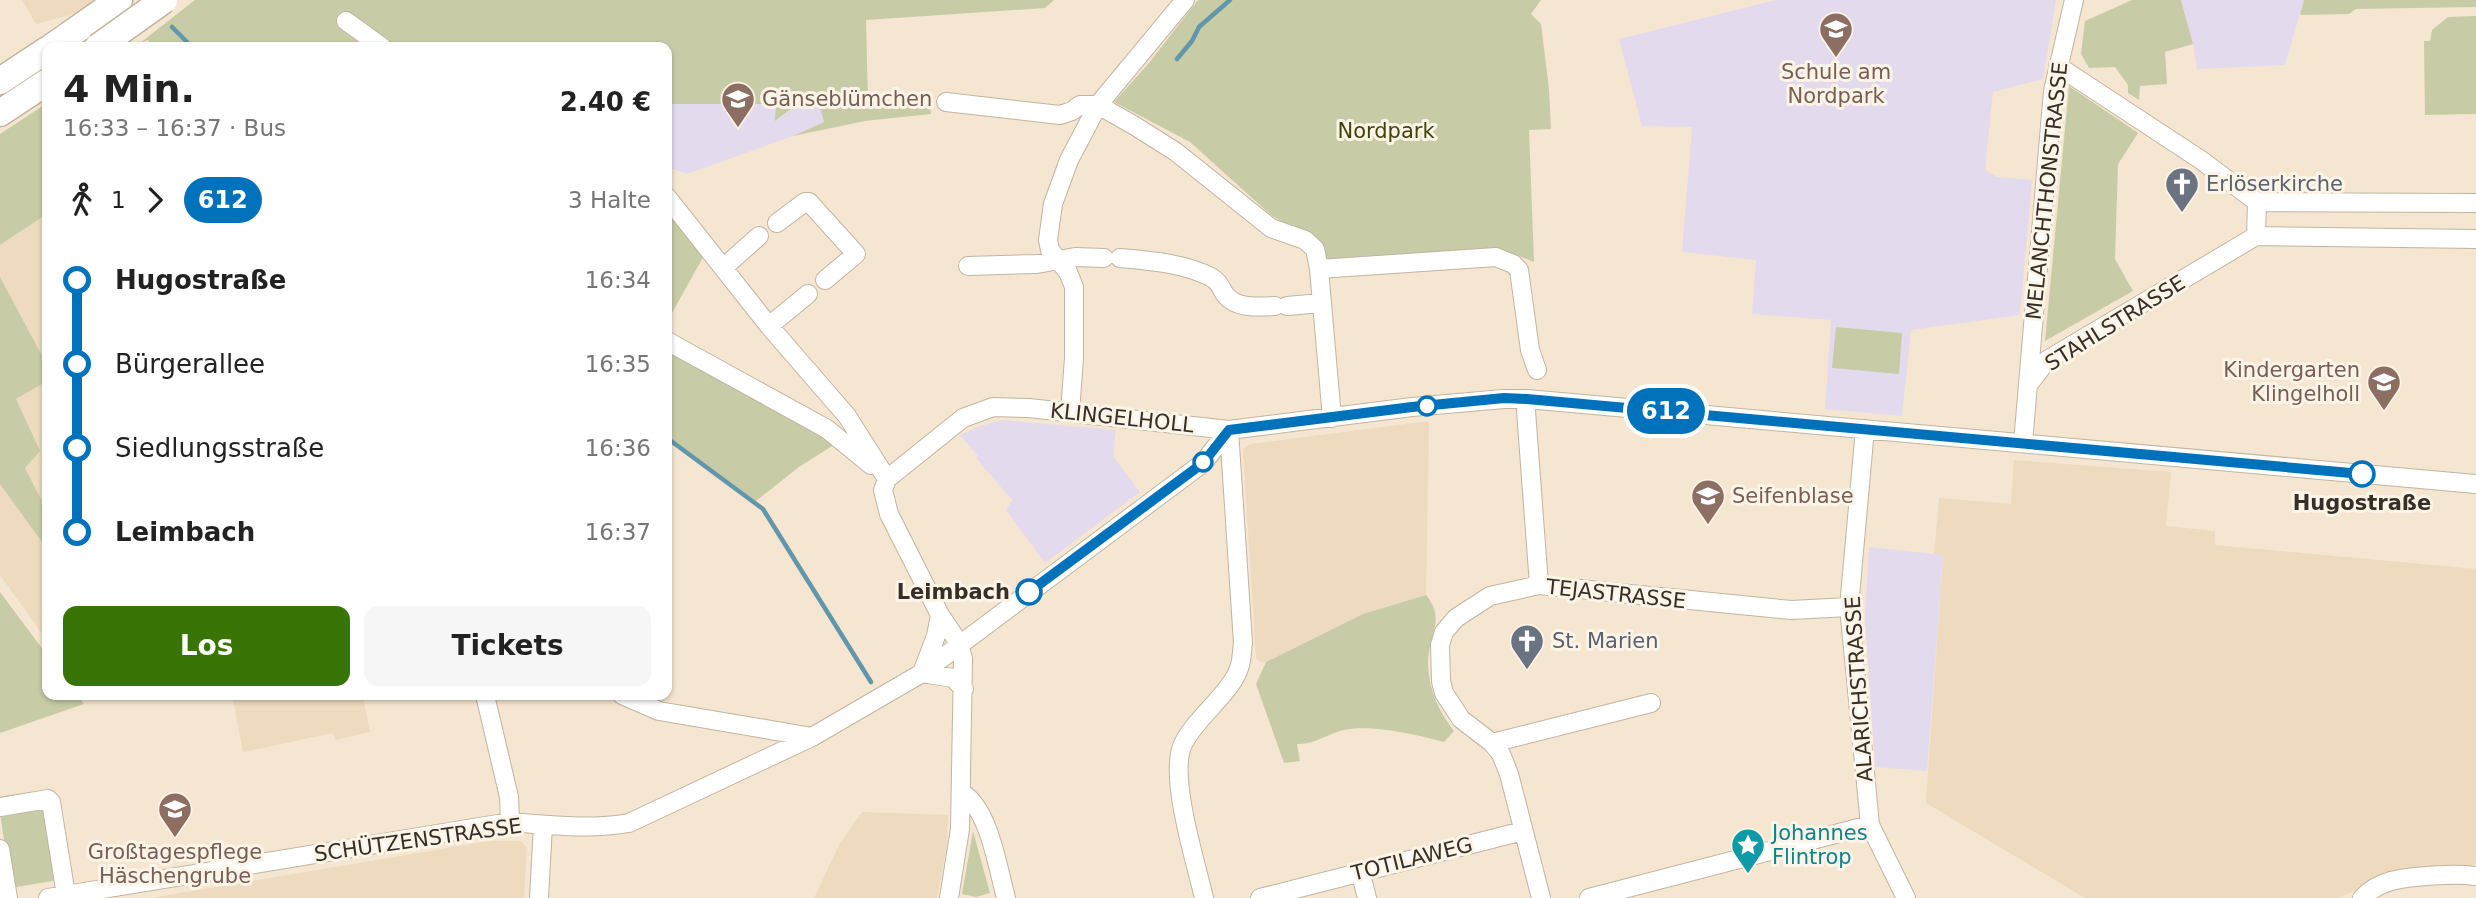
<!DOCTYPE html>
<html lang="de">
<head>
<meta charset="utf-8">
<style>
	body { margin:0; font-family:"DejaVu Sans",sans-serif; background:#f6f6f6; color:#222; height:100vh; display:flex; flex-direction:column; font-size:26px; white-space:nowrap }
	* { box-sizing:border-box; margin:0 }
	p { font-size:23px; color:#767676 }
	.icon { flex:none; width:38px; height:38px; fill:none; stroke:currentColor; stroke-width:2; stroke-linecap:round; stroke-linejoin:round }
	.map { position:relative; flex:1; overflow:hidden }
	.panel { position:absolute; left:42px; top:42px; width:630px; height:658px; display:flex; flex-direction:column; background:#fff; border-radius:14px; box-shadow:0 2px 5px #0004 }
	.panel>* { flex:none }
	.badge { padding:0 14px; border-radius:23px; font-size:24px; line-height:46px }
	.map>.badge { position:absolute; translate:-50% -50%; box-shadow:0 0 0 4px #fff }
	.legs { display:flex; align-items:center; gap:10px; height:77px; padding:0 21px; font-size:23px }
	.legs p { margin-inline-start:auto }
	.summary { display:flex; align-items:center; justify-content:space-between; height:119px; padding:0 21px }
	h1 { font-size:38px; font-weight:700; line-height:52px }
	.cta { display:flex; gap:14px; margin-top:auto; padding:14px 21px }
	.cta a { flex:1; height:80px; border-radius:14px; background:#397406; color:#fff; font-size:28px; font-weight:700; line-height:80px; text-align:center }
	.cta a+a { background:#f6f6f6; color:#222 }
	ul { padding:0 21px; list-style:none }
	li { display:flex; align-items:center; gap:24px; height:84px; font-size:26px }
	li i { display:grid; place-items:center; width:10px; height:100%; margin:0 9px; background:currentColor }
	li i::after { content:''; width:18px; height:18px; margin:-9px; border:5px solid; border-radius:50%; background:#fff }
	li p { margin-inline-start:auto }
	li:first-child i { background:linear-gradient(#0000 50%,currentColor 0) }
	li:last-child i { background:linear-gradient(currentColor 50%,#0000 0) }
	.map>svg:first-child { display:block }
	.built { fill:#eddabf }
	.education { fill:#e4daee }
	.green { fill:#c7cca7 }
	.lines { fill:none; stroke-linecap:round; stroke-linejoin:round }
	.stream { stroke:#6296aa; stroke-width:4.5 }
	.minor-casing { stroke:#c2b4a0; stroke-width:20 }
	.highway-casing { stroke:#c2b4a0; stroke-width:29 }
	.minor { stroke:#fff; stroke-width:18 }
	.highway { stroke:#fff; stroke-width:26 }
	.highway-bridge-casing { stroke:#c2b4a0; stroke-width:29; stroke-linecap:butt }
	.highway-bridge { stroke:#fff; stroke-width:26 }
	.line-1-casing { stroke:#fff; stroke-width:16 }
	.line-1 { stroke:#0072bc; stroke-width:10 }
	.stop-1-dot { fill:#fff; stroke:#0072bc; stroke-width:3.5 }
	.labels { text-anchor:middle; stroke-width:6; stroke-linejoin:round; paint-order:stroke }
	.education-label { font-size:21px; fill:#785e54; stroke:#fdf4e8 }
	.park-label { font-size:21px; fill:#40450e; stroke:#fdf4e8 }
	.worship-label { font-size:21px; fill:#5b616d; stroke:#fdf4e8; text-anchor:start }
	.street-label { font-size:21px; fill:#352f27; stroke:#fdf4e8 }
	.stop-label { font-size:21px; font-weight:bold; fill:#352f27; stroke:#fdf4e8 }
	.culture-label { font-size:21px; fill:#0d838f; stroke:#fdf4e8; text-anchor:start }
</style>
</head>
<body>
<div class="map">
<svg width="2476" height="898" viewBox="0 0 2476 898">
	<rect width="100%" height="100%" fill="#f5e6d1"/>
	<path class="built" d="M22 0H95L96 8 36 24Z
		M47 214V365L0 277V245Z
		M47 381V511L25 468 16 399Z
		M1429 421 1426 595 1363 614 1266 662H1261L1256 658 1243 449 1250 444Z
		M2014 460 2171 472 2166 526 2215 531V545L2476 569V862L2469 869 2379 879 2339 898H2085L1926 803 1943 556 1934 554 1939 498 2011 504Z
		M0 484 47 549V641L0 575Z
		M232 695H363L370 732 335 740 333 733 243 752Z
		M862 812 948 815 947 844 937 898H814L840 843Z
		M489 841H521L527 848 524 898H151Z"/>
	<path class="education" d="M1775 0H2056L2043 79 1993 92 1985 170 1997 177 2032 180 2020 315 1911 330 1902 416 1825 409 1831 320 1752 314 1756 260 1682 252 1692 127 1642 126 1619 39Z
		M2181 0H2304L2285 65 2197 69 2193 44Z
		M811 94H816L824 122 793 136 687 174 667 167V104L776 103V121Z
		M1002 420 1116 430 1113 456 1140 492 1045 563 1006 510 1012 500 976 458 978 456 960 435 977 427Z
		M1869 547 1943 555 1927 771 1875 767 1865 616Z"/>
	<path class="green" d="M195 0H1054L1045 8 866 20 868 101 930 106 931 114 865 121 793 136 824 122 816 94H811L775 121 776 104H667V47H396L351 17 372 47H154L148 40 140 43Z
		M1198 0H1541L1531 14 1541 24 1549 89 1551 129 1529 130 1534 262 1504 250 1331 266 1287 225 1271 215 1190 142 1114 102 1149 63Z
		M2132 0H2181L2193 44 2165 52 2167 84 2140 86 2139 100 2128 93V85L2115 67 2089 68 2081 54 2085 21Z
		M2304 0H2476V7L2356 9 2349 14 2300 15Z
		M2476 16V114L2425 115 2424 41H2430L2432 30 2448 17Z
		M2069 86 2138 133 2118 164 2115 259 2133 291 2045 341Z
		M47 103V160L43 168 47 214 0 245V134Z
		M667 204 706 252 667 322Z
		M0 277 47 365V381L16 399 40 451 25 468 47 511V549L0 484Z
		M1836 327 1902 333 1899 374 1832 368Z
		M667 345 757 397 787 417 802 418 840 441 799 467 756 501 667 436Z
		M0 592 47 655V695H77L84 704 0 733Z
		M1426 595C1446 619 1429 634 1428 661 1428 688 1438 710 1454 731L1444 742C1418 735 1370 724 1344 730 1328 733 1315 745 1297 744L1300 761 1284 763 1256 684 1266 662 1363 614Z
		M44 805 58 880 11 888 0 813Z
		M973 831 990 893 976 897 962 894Z"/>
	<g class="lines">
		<path class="stream" d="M172 27 192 47
			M1177 59 1192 41 1199 27 1230 0
			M667 438 763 509 871 682"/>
		<g class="minor-casing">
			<path id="minor" d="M346 21 382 47
				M2058 66 2201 160 2257 202
				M946 102 1060 115 1072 111 1080 105H1098L1135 126 1176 152 1271 228 1305 240 1315 249 1319 269 1332 418
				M667 197 769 326 847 416 887 479
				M2257 202 2476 203
				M777 223 805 202H809L856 254 825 280
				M2256 236 2257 202
				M1120 258C1152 261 1182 263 1211 277 1219 282 1220 286 1224 293 1234 309 1259 307 1275 306
				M968 266 1037 264 1075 257 1104 258
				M723 268 759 236
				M1319 269 1496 257 1513 264 1519 270 1530 350 1537 370
				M1287 306 1321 303
				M769 326 808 294
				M667 341 827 429 871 465
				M2029 384 2047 360 2256 236 2476 239
				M1527 399 1526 411 1539 585
				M1070 412 1074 358V287L1068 272 1050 250 1048 240 1053 204 1069 160 1098 105 1185 0
				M1865 429 1849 607 1870 825 1906 898
				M2023 443 2053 91 2074 0
				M923 670 936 636 940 615
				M922 673 953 678 964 689
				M485 695 509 797 510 822
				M622 695 659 711 812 737
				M1492 743 1651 703
				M962 793C989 808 998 869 1006 898
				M0 807 48 799 51 802 66 895
				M0 849 8 898
				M1360 871 1367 898
				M48 898 510 822C549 825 590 830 629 823L812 737 922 673 1203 463 1229 430
				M539 898 543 825
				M949 898 960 829 963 659 959 643 940 615 889 514 883 490 887 479 963 418 993 407 1029 408 1229 430 1412 407 1504 399H1527L2476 484
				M1204 898C1196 863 1168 775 1183 744 1195 718 1234 691 1240 665 1242 658 1242 650 1243 643L1229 430
				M1260 898 1523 831
				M1541 898 1509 774 1501 754 1492 743 1461 719 1444 693 1441 681 1440 645 1444 632 1456 618 1490 596 1539 585 1791 610 1849 607
				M1589 898 1870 825
				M2362 898C2370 890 2380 884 2391 881 2412 876 2455 873 2476 876"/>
		</g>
		<g class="highway-casing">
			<path id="highway" d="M52 47 119 0
				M0 81 47 50
				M0 113 47 82"/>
		</g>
		<use href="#minor" class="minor"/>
		<use href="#highway" class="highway"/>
		<g class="highway-bridge-casing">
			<path id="highway-bridge" d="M98 47 164 0"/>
		</g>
		<use href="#highway-bridge" class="highway-bridge"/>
	</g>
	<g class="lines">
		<g class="line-1-casing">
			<path id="line-1" d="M1029 592 1203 463 1229 430 1412 407 1504 398 1527 399 2362 474"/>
		</g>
		<use href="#line-1" class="line-1"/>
	</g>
	<defs>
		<g id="school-pin" transform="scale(1.75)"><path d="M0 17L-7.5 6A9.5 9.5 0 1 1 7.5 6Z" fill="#8d6e63" stroke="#fdf4e8"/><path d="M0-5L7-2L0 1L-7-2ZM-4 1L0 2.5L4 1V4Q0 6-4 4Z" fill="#fff"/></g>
		<g id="church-pin" transform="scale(1.75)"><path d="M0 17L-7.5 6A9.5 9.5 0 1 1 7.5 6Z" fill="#6b7280" stroke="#fdf4e8"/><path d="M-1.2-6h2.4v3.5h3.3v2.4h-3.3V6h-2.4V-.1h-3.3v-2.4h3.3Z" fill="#fff"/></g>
		<g id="sight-pin" transform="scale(1.75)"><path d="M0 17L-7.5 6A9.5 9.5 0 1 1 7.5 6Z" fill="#0f9aa8" stroke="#fdf4e8"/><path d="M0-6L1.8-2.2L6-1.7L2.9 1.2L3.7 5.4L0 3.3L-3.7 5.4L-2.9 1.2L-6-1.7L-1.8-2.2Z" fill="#fff"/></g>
	</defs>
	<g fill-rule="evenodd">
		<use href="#school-pin" x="1836" y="29"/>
		<use href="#school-pin" x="738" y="99"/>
		<use href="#church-pin" x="2182" y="184"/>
		<use href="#school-pin" x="2384" y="382"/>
		<use href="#school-pin" x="1708" y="496"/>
		<use href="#church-pin" x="1527" y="641"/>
		<use href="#school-pin" x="175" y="809"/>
		<use href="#sight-pin" x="1748" y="845"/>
	</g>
	<g class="stop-1-dot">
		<circle cx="1427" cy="406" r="9"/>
		<circle cx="1203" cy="462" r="9"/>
		<circle cx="2362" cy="474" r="12"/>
		<circle cx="1029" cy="592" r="12"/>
	</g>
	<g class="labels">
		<g class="education-label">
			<text x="1836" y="79">Schule am<tspan x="1836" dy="24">Nordpark</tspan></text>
			<text x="762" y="106" text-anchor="start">Gänseblümchen</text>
			<text x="2360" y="377" text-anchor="end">Kindergarten<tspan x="2360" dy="24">Klingelholl</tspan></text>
			<text x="1732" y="503" text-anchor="start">Seifenblase</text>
			<text x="175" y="859">Großtagespflege<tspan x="175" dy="24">Häschengrube</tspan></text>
		</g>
		<g class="park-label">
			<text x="1386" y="138">Nordpark</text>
		</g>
		<g class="worship-label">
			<text x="2206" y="191">Erlöserkirche</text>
			<text x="1552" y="648">St. Marien</text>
		</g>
		<g class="street-label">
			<text transform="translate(2047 191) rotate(-84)" y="7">MELANCHTHONSTRASSE</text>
			<text transform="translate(2115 323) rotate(-32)" y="7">STAHLSTRASSE</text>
			<text transform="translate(1122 418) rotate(6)" y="7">KLINGELHOLL</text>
			<text transform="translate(1616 594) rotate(6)" y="7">TEJASTRASSE</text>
			<text transform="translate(1859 689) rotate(-94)" y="7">ALARICHSTRASSE</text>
			<text transform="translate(418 840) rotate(-8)" y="7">SCHÜTZENSTRASSE</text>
			<text transform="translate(1412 859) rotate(-14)" y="7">TOTILAWEG</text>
		</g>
		<g class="stop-label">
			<text x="2362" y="510">Hugostraße</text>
			<text x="1010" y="599" text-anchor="end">Leimbach</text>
		</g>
		<g class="culture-label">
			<text x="1772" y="840">Johannes<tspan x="1772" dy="24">Flintrop</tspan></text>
		</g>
	</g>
</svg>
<b class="badge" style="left:1666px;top:411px;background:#0072bc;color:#fff">612</b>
<section class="panel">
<div class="summary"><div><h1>4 Min.</h1><p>16:33 – 16:37 · Bus</p></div><b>2.40 €</b></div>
<div class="legs"><svg class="icon" aria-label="walk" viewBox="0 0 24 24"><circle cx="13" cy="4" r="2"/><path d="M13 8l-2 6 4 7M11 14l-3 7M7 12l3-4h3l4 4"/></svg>1<svg class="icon" aria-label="forward" viewBox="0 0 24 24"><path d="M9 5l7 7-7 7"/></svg><b class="badge" style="background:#0072bc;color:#fff">612</b><p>3 Halte</p></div>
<ul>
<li><i style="color:#0072bc"></i><b>Hugostraße</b><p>16:34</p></li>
<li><i style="color:#0072bc"></i><span>Bürgerallee</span><p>16:35</p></li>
<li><i style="color:#0072bc"></i><span>Siedlungsstraße</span><p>16:36</p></li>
<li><i style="color:#0072bc"></i><b>Leimbach</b><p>16:37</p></li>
</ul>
<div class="cta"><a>Los</a><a>Tickets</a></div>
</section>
</div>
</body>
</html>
